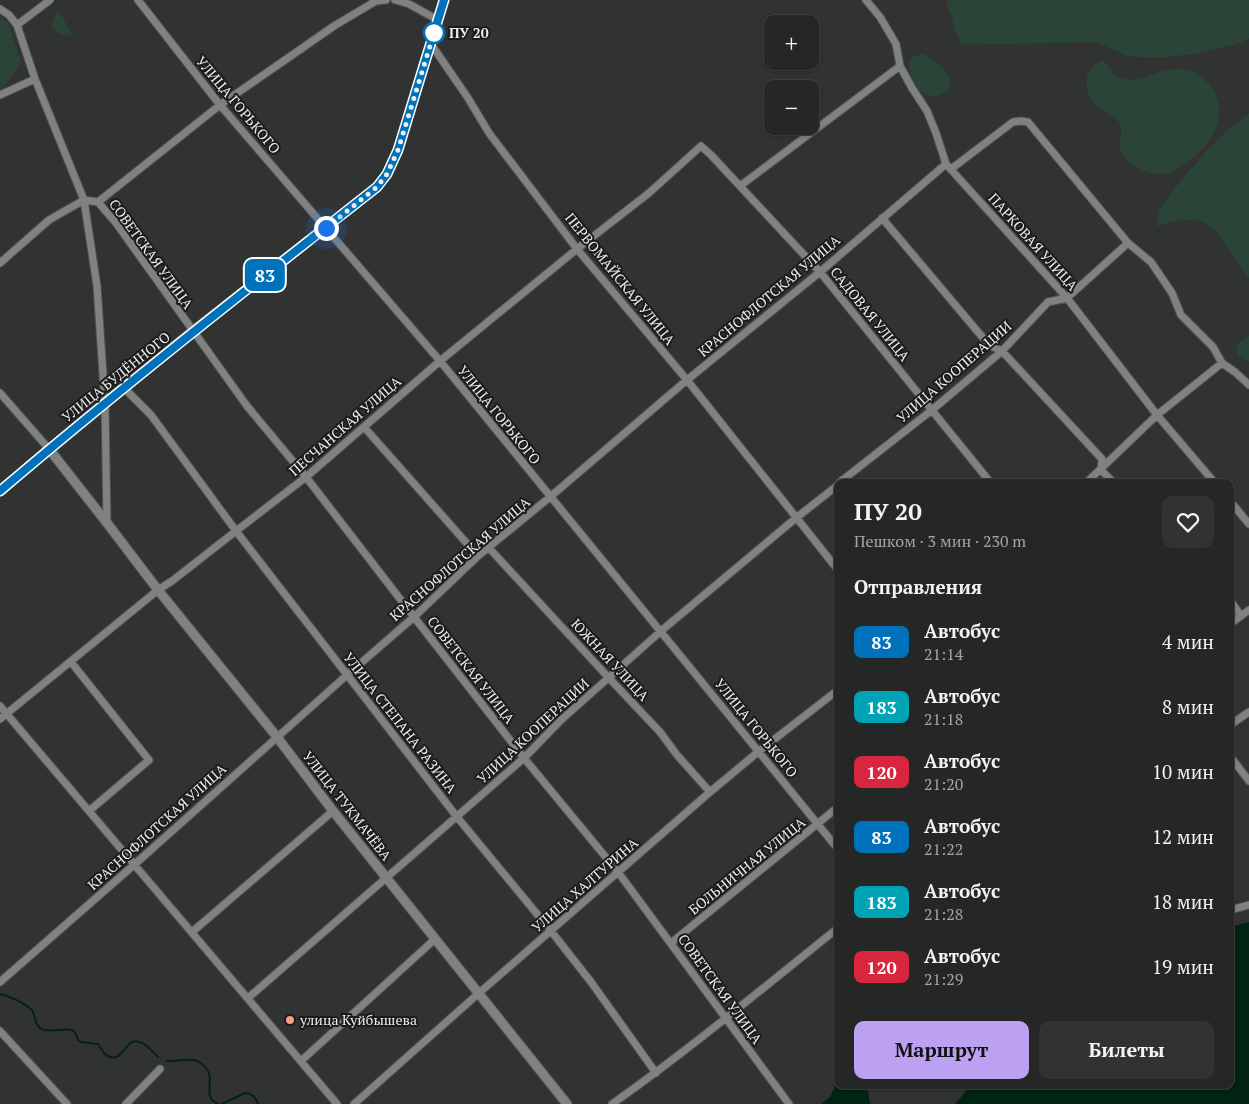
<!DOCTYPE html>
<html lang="ru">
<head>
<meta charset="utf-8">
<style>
	body { margin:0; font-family:"PT Serif",serif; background:#313232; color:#f1f3f6; height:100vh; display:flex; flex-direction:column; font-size:19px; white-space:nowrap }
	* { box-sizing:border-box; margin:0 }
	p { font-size:16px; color:#a3a5a7 }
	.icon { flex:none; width:28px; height:28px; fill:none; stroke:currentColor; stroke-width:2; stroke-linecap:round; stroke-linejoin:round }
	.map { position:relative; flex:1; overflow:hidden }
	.sheet { position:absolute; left:834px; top:479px; width:400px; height:610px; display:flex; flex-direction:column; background:#252626; border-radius:10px; box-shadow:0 1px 4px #0004,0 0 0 1px #424343 }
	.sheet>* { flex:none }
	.badge { padding:0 10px; border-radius:8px; font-size:18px; line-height:32px }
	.controls { position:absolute; left:764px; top:15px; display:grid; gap:10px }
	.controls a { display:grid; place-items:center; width:55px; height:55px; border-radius:10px; background:#252626; box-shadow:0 1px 4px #0004,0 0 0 1px #424343; font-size:25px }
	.you { position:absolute; width:25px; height:25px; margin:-12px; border:4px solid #fff; border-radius:50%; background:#1a73e8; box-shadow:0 0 0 8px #1a73e833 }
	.map>.badge { position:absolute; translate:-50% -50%; box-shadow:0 0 0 2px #fff }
	h2 { padding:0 20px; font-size:19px; line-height:45px }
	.round { display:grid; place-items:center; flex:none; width:52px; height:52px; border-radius:10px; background:#313232 }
	.overview { display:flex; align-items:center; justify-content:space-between; height:85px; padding:0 20px }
	h1 { font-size:24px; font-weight:700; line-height:38px }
	.primary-button { display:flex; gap:10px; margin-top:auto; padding:10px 20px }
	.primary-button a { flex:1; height:58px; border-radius:10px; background:#bca0f2; color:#111; font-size:20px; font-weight:700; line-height:58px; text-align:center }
	.primary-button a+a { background:#313232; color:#f1f3f6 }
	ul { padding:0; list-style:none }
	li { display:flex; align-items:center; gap:15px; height:65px; padding:0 20px }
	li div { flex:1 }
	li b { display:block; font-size:19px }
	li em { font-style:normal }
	li .badge { min-width:55px; font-weight:700; text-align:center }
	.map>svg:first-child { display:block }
	.green { fill:#2a4437 }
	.water { fill:#002314 }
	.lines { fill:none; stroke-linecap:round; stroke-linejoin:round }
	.stream { stroke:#002314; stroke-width:2 }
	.minor-casing { stroke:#505251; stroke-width:9 }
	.tertiary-casing { stroke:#505251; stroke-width:11 }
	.minor { stroke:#7f8281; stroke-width:7 }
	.tertiary { stroke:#7f8281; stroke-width:9 }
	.line-casing { stroke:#fff; stroke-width:11 }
	.line { stroke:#0072bc; stroke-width:8 }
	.walk { stroke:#eceeed; stroke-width:5; stroke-dasharray:0 9 }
	.stop-dot { fill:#fff; stroke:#0072bc; stroke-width:2.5 }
	.poi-dot { fill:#f49e87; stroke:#1a1b1a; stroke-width:2 }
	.labels { text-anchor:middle; stroke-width:4; stroke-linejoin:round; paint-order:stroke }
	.stop-label { font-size:14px; font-weight:bold; fill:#eceeed; stroke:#1a1b1a; text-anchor:start }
	.street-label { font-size:14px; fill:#eceeed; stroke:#1a1b1a }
	.poi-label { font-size:14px; fill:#eceeed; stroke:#1a1b1a; text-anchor:start }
</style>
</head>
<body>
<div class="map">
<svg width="1249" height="1104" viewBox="0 0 1249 1104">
	<rect width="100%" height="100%" fill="#313332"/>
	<path class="green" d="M947 0H1249V39L1236 44 1193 54 1155 58 1127 56 1096 42 962 45 954 30 952 17 947 5Z
		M56 13 62 16 73 36 60 34 51 27Z
		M0 17 8 22 21 63 3 88 0 89Z
		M922 54C933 58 953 73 949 87 947 93 942 95 937 96 921 97 915 85 910 72 907 61 910 56 922 54Z
		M1102 60C1111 65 1110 76 1124 79 1145 84 1167 61 1191 71 1197 73 1204 79 1209 84 1232 112 1213 143 1188 162 1181 167 1174 173 1165 174 1152 176 1137 169 1127 160 1112 145 1127 134 1118 121 1112 111 1097 112 1092 101 1083 84 1084 69 1102 60Z
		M1249 113V278L1214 229C1196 214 1176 221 1156 226L1159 210 1185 175 1222 135Z
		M1249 335V362C1239 358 1237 355 1236 345Z"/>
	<path class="water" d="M1249 922V1104H955L971 1085H1230V927Z
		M837 1082 838 1085H867L870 1104H821L830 1097Z"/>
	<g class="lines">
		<path class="stream" d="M0 995 2 994C10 997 29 1005 33 1012 36 1018 34 1024 41 1029 50 1034 70 1025 75 1033 77 1035 77 1038 78 1040L81 1042 98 1044C101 1048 103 1054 108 1056 125 1065 124 1032 144 1044 149 1047 154 1053 158 1057
			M167 1061C175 1061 186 1059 194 1060 199 1061 201 1063 204 1066 218 1078 200 1096 218 1104
			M222 1104 245 1093C252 1093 256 1098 258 1104"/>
		<g class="minor-casing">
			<path id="minor" d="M138 0 220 105 440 361 838 849
				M395 0 409 4 438 20
				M866 0 880 17 896 44 900 66 912 88 927 111 936 133 946 164 1067 298 1157 415 1214 482
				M0 9 9 15 17 25 35 79 84 200 97 286 105 404 107 523
				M17 25 50 0
				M431 44 468 98 489 133 577 249 687 380 838 570
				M0 95 35 79
				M951 169 1013 122 1021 121 1028 122 1128 243 1151 262 1172 293 1181 315 1213 347 1222 363 1235 372 1249 385
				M740 186 900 66
				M98 202 116 223 247 406 306 477 414 617 524 758 618 872 789 1104
				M882 218 989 345 1002 351 1102 459 1101 470 1113 482
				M0 263 49 220 84 200 98 202 220 105 334 26 376 1 386 0
				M124 388 151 415 236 531 457 817 551 931 591 982 656 1073
				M0 393 49 449
				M364 427 478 556
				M840 482 932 410 1002 351 1048 302 1067 298 1128 243
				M1087 482 1157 415 1222 363
				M1230 501 1249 524
				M489 548 608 677 660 732 677 755 710 792
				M1230 600 1241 616
				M1230 624 1249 610
				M71 662 149 760 89 811
				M0 706 337 1104
				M0 719 158 590 172 581 236 531 306 477 440 361 577 249 649 193 701 146 711 155 820 272 990 482
				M1230 725 1249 712
				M1230 756 1249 781
				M1230 910 1249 905
				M192 932 333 811
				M671 943 838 807
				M0 982 135 864 347 675 414 617 478 556 550 497 687 380 820 272 946 164
				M248 998 524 758 560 721 661 631 796 518 838 485
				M0 1031 67 1104
				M301 1061 435 939
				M126 1104 160 1069
				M354 1104 479 993 710 792 758 752 838 690
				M612 1104C690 1049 763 988 838 928"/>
		</g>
		<g class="tertiary-casing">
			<path id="tertiary" d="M49 449 107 523 158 590 277 737 333 811 567 1104
				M0 491 193 331 377 187 387 174 398 150 444 0"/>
		</g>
		<use href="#minor" class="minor"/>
		<use href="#tertiary" class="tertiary"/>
	</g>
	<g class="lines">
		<g class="line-casing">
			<path id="line" d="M0 491C123 386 250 287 377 187L387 174 398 150 444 0"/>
		</g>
		<use href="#line" class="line"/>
		<path class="walk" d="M326 228 377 187 387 174 398 150 434 33"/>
	</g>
	<circle class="stop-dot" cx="434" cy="33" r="10"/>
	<circle class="poi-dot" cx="290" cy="1020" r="5"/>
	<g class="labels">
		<g class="stop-label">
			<text x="449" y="38">ПУ 20</text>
		</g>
		<g class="street-label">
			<text transform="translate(238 105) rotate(50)" y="5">УЛИЦА ГОРЬКОГО</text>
			<text transform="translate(1033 242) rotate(48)" y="5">ПАРКОВАЯ УЛИЦА</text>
			<text transform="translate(151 254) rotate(54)" y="5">СОВЕТСКАЯ УЛИЦА</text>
			<text transform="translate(620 279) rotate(51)" y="5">ПЕРВОМАЙСКАЯ УЛИЦА</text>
			<text transform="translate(769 296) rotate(-40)" y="5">КРАСНОФЛОТСКАЯ УЛИЦА</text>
			<text transform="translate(870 314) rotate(51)" y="5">САДОВАЯ УЛИЦА</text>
			<text transform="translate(954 372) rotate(-41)" y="5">УЛИЦА КООПЕРАЦИИ</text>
			<text transform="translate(116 377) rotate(-39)" y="5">УЛИЦА БУДЁННОГО</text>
			<text transform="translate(499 415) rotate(51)" y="5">УЛИЦА ГОРЬКОГО</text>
			<text transform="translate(345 426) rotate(-41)" y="5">ПЕСЧАНСКАЯ УЛИЦА</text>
			<text transform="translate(460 559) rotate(-41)" y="5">КРАСНОФЛОТСКАЯ УЛИЦА</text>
			<text transform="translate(610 660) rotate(47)" y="5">ЮЖНАЯ УЛИЦА</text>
			<text transform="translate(471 670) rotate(52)" y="5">СОВЕТСКАЯ УЛИЦА</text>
			<text transform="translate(400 723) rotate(52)" y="5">УЛИЦА СТЕПАНА РАЗИНА</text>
			<text transform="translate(756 728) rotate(51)" y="5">УЛИЦА ГОРЬКОГО</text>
			<text transform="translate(533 731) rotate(-43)" y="5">УЛИЦА КООПЕРАЦИИ</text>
			<text transform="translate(347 806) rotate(52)" y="5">УЛИЦА ТУКМАЧЁВА</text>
			<text transform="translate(157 827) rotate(-42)" y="5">КРАСНОФЛОТСКАЯ УЛИЦА</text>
			<text transform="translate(747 866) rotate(-39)" y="5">БОЛЬНИЧНАЯ УЛИЦА</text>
			<text transform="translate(585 885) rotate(-41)" y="5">УЛИЦА ХАЛТУРИНА</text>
			<text transform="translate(720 989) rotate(54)" y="5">СОВЕТСКАЯ УЛИЦА</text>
		</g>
		<g class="poi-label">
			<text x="300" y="1025">улица Куйбышева</text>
		</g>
	</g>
</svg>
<div class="controls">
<a>+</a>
<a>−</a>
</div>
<div class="you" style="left:326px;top:228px"></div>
<b class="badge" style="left:265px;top:275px;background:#0072bc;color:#fff">83</b>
<section class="sheet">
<div class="overview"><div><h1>ПУ 20</h1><p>Пешком · 3 мин · 230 m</p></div><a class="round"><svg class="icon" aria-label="heart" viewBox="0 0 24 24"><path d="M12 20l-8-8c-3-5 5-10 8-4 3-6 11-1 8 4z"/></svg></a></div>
<h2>Отправления</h2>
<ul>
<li><span class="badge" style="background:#0072bc;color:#fff">83</span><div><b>Автобус</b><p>21:14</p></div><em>4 мин</em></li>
<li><span class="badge" style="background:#00a3b4;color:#fff">183</span><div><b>Автобус</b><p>21:18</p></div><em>8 мин</em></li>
<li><span class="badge" style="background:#d7263d;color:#fff">120</span><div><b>Автобус</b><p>21:20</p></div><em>10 мин</em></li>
<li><span class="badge" style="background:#0072bc;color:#fff">83</span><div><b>Автобус</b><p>21:22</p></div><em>12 мин</em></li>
<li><span class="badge" style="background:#00a3b4;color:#fff">183</span><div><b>Автобус</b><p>21:28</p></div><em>18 мин</em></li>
<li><span class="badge" style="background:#d7263d;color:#fff">120</span><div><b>Автобус</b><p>21:29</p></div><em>19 мин</em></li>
</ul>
<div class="primary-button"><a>Маршрут</a><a>Билеты</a></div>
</section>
</div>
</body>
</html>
